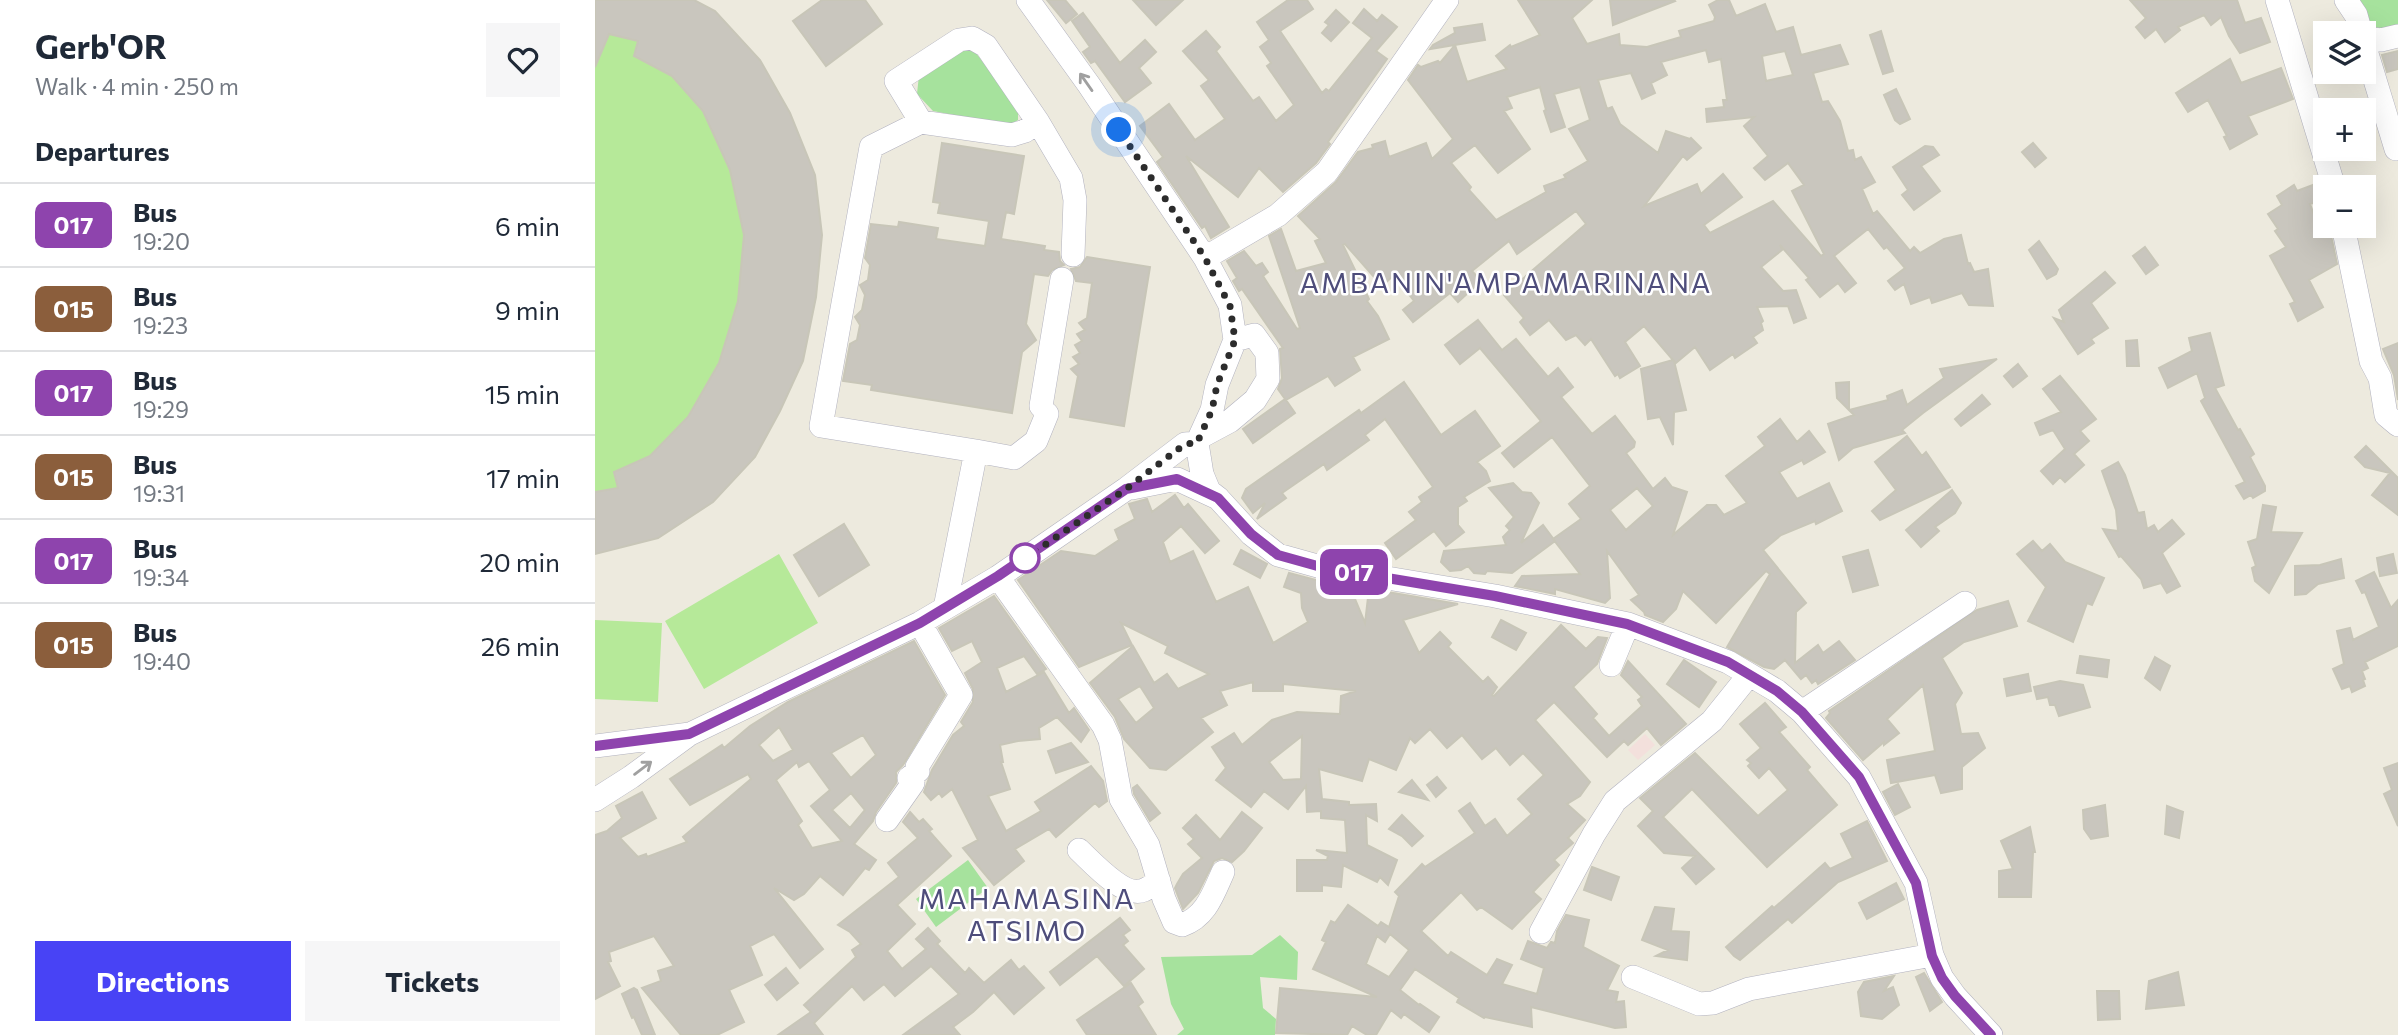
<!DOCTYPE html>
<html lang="en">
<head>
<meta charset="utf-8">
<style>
	body { margin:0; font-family:Commissioner,sans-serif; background:#f6f6f7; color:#1f2937; height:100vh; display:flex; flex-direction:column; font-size:26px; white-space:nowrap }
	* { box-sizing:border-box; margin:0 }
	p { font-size:23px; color:#747a83 }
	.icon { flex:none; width:38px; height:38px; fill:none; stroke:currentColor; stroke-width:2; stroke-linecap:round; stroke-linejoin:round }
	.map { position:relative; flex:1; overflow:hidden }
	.side { display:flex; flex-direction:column; background:#fff; width:595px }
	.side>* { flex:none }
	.badge { padding:0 14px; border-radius:10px; font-size:24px; line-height:46px }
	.controls { position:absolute; left:1718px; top:21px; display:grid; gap:14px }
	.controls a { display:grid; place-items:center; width:63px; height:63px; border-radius:0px; background:#fff; box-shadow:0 7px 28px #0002; font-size:35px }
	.you { position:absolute; width:35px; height:35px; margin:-18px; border:5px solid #fff; border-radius:50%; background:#1a73e8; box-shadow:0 0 0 10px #1a73e833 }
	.map>.badge { position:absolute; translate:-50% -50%; box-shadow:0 0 0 4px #fff }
	h2 { padding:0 35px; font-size:26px; line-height:63px }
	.round { display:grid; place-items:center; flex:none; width:74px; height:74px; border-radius:0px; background:#f6f6f7 }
	.summary { display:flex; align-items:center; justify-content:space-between; height:119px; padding:0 35px }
	h1 { font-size:33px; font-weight:700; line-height:52px }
	.cta { display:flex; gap:14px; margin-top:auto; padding:14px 35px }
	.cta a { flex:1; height:80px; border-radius:0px; background:#4843f5; color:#fff; font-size:28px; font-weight:700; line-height:80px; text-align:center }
	.cta a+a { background:#f6f6f7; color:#1f2937 }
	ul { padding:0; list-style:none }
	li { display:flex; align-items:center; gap:21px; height:84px; padding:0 35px; border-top:2px solid #e0e1e3 }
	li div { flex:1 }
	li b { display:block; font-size:26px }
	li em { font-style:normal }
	li .badge { min-width:77px; font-weight:700; text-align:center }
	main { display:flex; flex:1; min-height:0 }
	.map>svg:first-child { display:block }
	.medical { fill:#f3e0dc }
	.green { fill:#a6e29d }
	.pitch { fill:#b6e999 }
	.building { fill:#c9c6be; stroke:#c8c6b8; stroke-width:2; fill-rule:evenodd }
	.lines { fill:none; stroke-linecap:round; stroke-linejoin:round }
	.minor-casing { stroke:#b2b2bf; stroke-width:24 }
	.minor { stroke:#fff; stroke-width:23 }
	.oneway { stroke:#a0a0a0 }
	.line-casing { stroke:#fff; stroke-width:16 }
	.line { stroke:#8e44ad; stroke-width:10 }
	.walk { stroke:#2c2c2c; stroke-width:7; stroke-dasharray:0 12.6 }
	.stop-dot { fill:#fff; stroke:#8e44ad; stroke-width:3.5 }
	.labels { text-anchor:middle; stroke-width:5; stroke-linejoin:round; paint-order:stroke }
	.neighbourhood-label { font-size:28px; letter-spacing:2px; fill:#4e4d7b; stroke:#fff }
</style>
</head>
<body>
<main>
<section class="side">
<div class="summary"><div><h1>Gerb'OR</h1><p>Walk · 4 min · 250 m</p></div><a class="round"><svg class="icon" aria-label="heart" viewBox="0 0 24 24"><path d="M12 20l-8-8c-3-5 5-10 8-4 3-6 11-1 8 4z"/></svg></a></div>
<h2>Departures</h2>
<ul>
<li><span class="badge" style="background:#8e44ad;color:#fff">017</span><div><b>Bus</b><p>19:20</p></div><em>6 min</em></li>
<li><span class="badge" style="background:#8b5e3c;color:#fff">015</span><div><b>Bus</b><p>19:23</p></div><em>9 min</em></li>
<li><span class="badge" style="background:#8e44ad;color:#fff">017</span><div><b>Bus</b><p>19:29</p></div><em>15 min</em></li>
<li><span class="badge" style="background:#8b5e3c;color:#fff">015</span><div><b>Bus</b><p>19:31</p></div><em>17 min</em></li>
<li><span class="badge" style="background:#8e44ad;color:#fff">017</span><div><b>Bus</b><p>19:34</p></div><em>20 min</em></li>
<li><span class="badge" style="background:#8b5e3c;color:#fff">015</span><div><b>Bus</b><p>19:40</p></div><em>26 min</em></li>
</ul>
<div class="cta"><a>Directions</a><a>Tickets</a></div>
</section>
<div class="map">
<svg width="1803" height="1035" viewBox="0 0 1803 1035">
	<rect width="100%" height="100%" fill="#edeade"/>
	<path class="medical" d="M1050 734 1060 745 1043 760 1033 750Z"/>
	<path class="green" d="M1760 0H1803V29C1772 29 1774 26 1760 0Z
		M369 47 381 53 423 108V120L414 126 338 111 322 94 324 75Z
		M373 860 393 888 341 927 321 899Z
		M685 935 703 952 702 980 665 977 668 1008 681 1019 680 1035H582L589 1029 576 1004 566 957 657 955Z"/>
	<path class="pitch" d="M0 0H99L120 11 165 60 195 113 220 175 227 235 221 297 208 361 63 538 0 554Z
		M184 554 223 623 109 689 70 621Z
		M0 620 67 623 63 702 0 699Z"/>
	<path class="building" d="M0 0H99L120 11 165 60 195 113 220 175 227 235 221 297 208 361 185 411 160 457 118 502 63 538 0 554V492L23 488 19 472 55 456 93 417 124 363 143 301 149 235 135 170 108 111 77 76 39 56 43 41 14 34 0 67Z
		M227 0H270L287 24 231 66 198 21Z
		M452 0H470L482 14 471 23Z
		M538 0H588L561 25Z
		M693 0H712L718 9 685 31 727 93 731 89 734 91 777 38 758 23 769 9 782 21 787 15 802 27 781 51 792 59 733 142 735 144 721 163 688 192 664 168 643 197 591 156 634 227 616 238 610 226 607 228 562 162 568 157 545 126 574 104 600 140 630 119 606 86 614 80 588 51 611 31 625 47 621 51 658 101 664 97 681 121 699 105 672 66 676 63 665 47 674 40 662 22Z
		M923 0H997L977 18 992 44 1024 34 1025 45 1052 47 1086 37 1084 31 1119 21 1120 17 1114 5 1123 0H1134L1141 16 1170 4 1181 32 1198 27 1206 55 1245 45 1253 64 1218 73 1227 102 1233 101 1245 121 1253 151 1258 150 1260 160 1266 157 1280 182 1267 189 1278 214 1282 211 1315 251 1319 247 1325 253 1349 239 1366 235 1373 264 1375 263 1379 272 1393 269 1398 306 1374 305 1367 293 1337 303 1335 297 1316 304 1309 284 1300 290 1293 281 1310 268 1292 247 1289 249 1273 229 1239 256 1261 283 1250 292 1243 283 1225 297 1211 280 1214 278 1185 245 1187 250 1166 267 1188 291 1201 290 1211 318 1199 323 1193 306 1162 307 1168 321 1166 323 1168 330 1158 337 1162 343 1140 358 1138 354 1115 370 1100 347 1081 363 1079 361 1091 410 1079 412 1078 445 1065 417 1053 419 1046 369 1078 360 1049 326 1030 342 1045 366 1025 378 1023 374 1020 376 996 339 990 345 981 335 971 340 954 320 935 335 925 322 929 318 909 295 991 224 981 211 922 254 914 241 877 271 886 281 863 302 855 293 818 322 808 310 819 301 799 275 787 286 750 244 748 245 774 299 772 301 783 316 794 339 758 357 765 370 740 386 733 376 691 400 700 413 658 443 648 429 690 399 683 389 687 378 685 349 688 348 647 289 644 291 638 281 642 278 632 261 649 251 661 266 667 263 673 272 668 276 702 329 705 328 674 236 686 229 701 271 731 263 720 241 725 239 703 216 741 182 763 152 778 148 777 145 790 141 794 157 831 143 837 159 858 139 813 80 823 65 826 67 843 61 845 63 860 45 872 82 912 69 901 56 915 45 916 47 945 35ZM1111 50 1114 62 1126 59 1132 100H1128L1129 107 1111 109 1112 122 1159 117 1149 126 1173 156 1159 168 1170 180 1193 163 1209 185 1197 191 1229 254 1226 256 1178 201 1115 233 1109 225 1147 197 1128 174 1106 194 1102 184 1049 206 1088 156 1092 160 1106 148 1096 138 1095 139 1071 131 1063 153 1025 124 1017 107 1012 109 1003 80 1036 73 1047 99 1060 93 1056 83 1072 75 1066 62ZM1190 51 1198 75 1171 81 1167 56ZM945 87 951 110 949 111 956 132 970 127 959 94 985 87 995 120 974 129 993 161 969 175 971 178 949 186 951 192 901 220 874 190 876 187 856 163 880 145 903 173 935 149 909 111 917 108 912 97Z
		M1015 0H1079L1080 1 1018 25Z
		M1535 0H1642L1650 23 1666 18 1675 42 1645 53 1634 36 1626 17 1616 25 1609 15 1583 27 1585 30 1570 42 1561 29 1550 38 1541 27 1551 18Z
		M741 10 754 22 736 41 727 33 734 25 730 22Z
		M488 13 525 63 550 40 561 52 544 68 556 83 530 102 500 61 496 63 488 52 495 47 477 21Z
		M887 24 890 40 835 49 838 45 860 33 859 28Z
		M1286 31 1298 71 1288 74 1275 35Z
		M1803 51V69L1792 72 1787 55Z
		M1635 59 1646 83 1686 68 1698 99 1653 116 1662 134 1635 149 1629 137 1632 136 1613 100 1593 112 1581 93Z
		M1301 89 1315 119 1305 124 1300 120 1289 95Z
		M347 143 429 156 419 214 411 212 406 239 450 246 449 250 464 252 465 261 469 265 457 270 453 276 439 274 431 324 441 340 427 352 417 413 276 390 277 385 248 381 255 344 262 340 265 325 260 317 267 310 270 295 265 285 273 280 275 265 270 258 276 224 303 227 304 222 343 228 341 239 390 246 394 221 343 213 345 203 338 202Z
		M1438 143 1451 158 1440 167 1427 152Z
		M1330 146 1338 147 1344 155 1326 166 1345 191 1319 210 1307 195 1313 190 1298 167Z
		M1723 183 1730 199 1715 204 1723 226H1734L1742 264 1714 280 1728 307 1703 321 1695 304 1700 302 1675 256 1691 247 1680 231 1683 229 1673 214 1687 205 1682 196 1699 185 1702 191Z
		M1444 241 1463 269 1461 274 1452 279 1434 250Z
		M1550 247 1563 265 1551 274 1538 256Z
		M492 257 555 267 529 426 475 417 483 376 476 369 484 364 478 357 485 353 480 345 487 341 482 334 490 330 484 323 492 318 497 283 481 281 476 269 485 267Z
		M1510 272 1520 283 1496 303 1513 328 1496 339 1499 343 1483 354 1459 318 1469 322 1464 310Z
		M883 320 907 350 921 339 953 377 963 368 978 387 966 397 997 434 1020 416 1040 442 1039 447 1031 453 1058 489 1070 478 1077 487 1092 492 1078 535 1112 505H1121L1129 515 1152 503 1131 476 1170 446 1163 437 1185 419 1202 442 1214 431 1230 452 1209 464 1207 460 1184 472 1202 499 1234 483 1247 511 1221 524 1220 521 1186 535 1168 550 1211 603 1201 612 1200 663 1223 645 1228 653 1244 641 1260 660 1223 684 1221 680 1217 683 1211 675 1206 679 1190 660 1179 669 1169 667 1132 647 1175 574 1171 571 1121 623 1088 591 1081 609 1068 622 1050 615 1049 612 1036 600 1044 595 1012 551 1015 598 1010 603 960 589V594L920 586 927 576 985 574 958 539 986 519 974 504 995 486 957 437 919 467 907 453 946 421 885 348 865 364 850 345ZM1042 488 1058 506 1031 530 1015 510Z
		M1615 333 1629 385 1620 388 1643 430 1645 429 1659 454 1655 457 1670 486V491L1658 498 1656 495 1649 499 1641 486 1650 482 1606 401 1610 398 1602 373 1573 388 1564 368 1597 351 1594 338Z
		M1542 340 1544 366H1532L1531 341Z
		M1803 343V400L1799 375 1788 349Z
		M1402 359 1328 413 1307 430 1310 433 1258 448 1244 460 1233 424 1259 415 1254 410 1293 400 1292 396 1307 390 1312 405 1349 378 1345 369Z
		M1423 364 1432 376 1418 387 1409 376Z
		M1465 376 1501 419 1485 431 1494 441 1479 454 1489 465 1470 482 1465 477 1458 484 1446 471 1470 449 1458 430 1445 435 1440 423 1466 412 1448 389Z
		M809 382 846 435 880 411 905 446 882 462 891 471 895 481 869 497 872 501 863 507V525L869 532 851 546 839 531 801 559 790 543 821 520 814 512 827 502 824 497 838 487 790 419 770 435 774 440 732 470 729 464 687 493 691 498 662 519 670 503 658 513 647 498 651 489 764 410 766 413Z
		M1254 382V410L1242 398 1241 383Z
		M1387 395 1395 404 1366 426 1360 419Z
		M1312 436 1327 456 1331 452 1355 487 1285 520 1277 511 1301 490 1280 462Z
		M1771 446 1803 478V515L1777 495 1795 473 1770 467 1760 457Z
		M1523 462 1530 475 1543 513 1549 512 1552 529 1559 525 1563 532 1577 520 1589 534 1567 553 1585 586 1572 593 1566 583 1549 588 1546 579 1526 556 1524 557 1508 529 1523 531 1521 510 1507 471Z
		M918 483 927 492 936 493 944 503 926 543 948 525 960 541 917 573 892 571 890 574 879 573 873 566 866 570 855 571 846 562 849 551 911 545 908 537 915 530 911 526 919 517 894 488Z
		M1357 490 1366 503 1360 513 1340 527 1344 531 1326 547 1311 530Z
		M580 495 589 508 593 504 624 541 610 553 586 526 568 542 575 562 598 551 621 602 653 587 678 643 713 622 707 608 706 593 689 587 694 573 725 581 732 597 755 587 770 623 774 589 863 604 808 620 824 653 845 632 856 643 853 647 888 682 893 677 902 687 897 695 899 696 966 625 991 649 1003 637 1012 638 1002 664 978 687 1002 714 998 718 1014 736 1047 706 1043 700 1047 697 1026 675 1033 661 1091 724 1066 745 1052 728 1033 745 1029 741 1012 757 959 702 940 720 995 782 985 796 972 804 990 820 973 838 978 843 959 860 964 865 938 892 946 899 917 929 886 907 882 910 866 892 826 931 853 956 856 952 892 975 902 959 917 965 907 984 942 994 949 968 926 959 933 941 952 948 956 942 960 943 962 931 971 915 994 920 988 947 1024 966 1012 990 1023 992 1021 1002 1029 1001 1031 1027 1020 1028 936 1007 937 1027 890 1017 889 1018 862 1002 864 998 820 969 805 990 824 1005 825 1004 844 1017 834 1032 809 1014 806 1018 796 1010 781 1035H772L757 1026 752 1035 681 1033 685 988 782 997 718 969 731 942 727 940 736 921 740 923 753 905 783 926 786 922 794 927 804 896 800 892 827 864 830 867 880 833 864 811 875 803 890 826 900 819 912 836 937 814 923 799 949 775 928 753 915 765 901 748 887 759 867 735 852 748 835 729 820 743 815 738 801 770 774 759 767 781 724 769 727 799 754 802V805L781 804 782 821 771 815 772 845 802 860 793 885 785 877 782 882 748 865 746 887 727 885V891H702V860H732L733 856 721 850 752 853 750 820 726 818V811L712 812 711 786 693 809 669 791 656 807 621 780 631 768 617 747 639 733 647 745 677 720 702 712 745 714 746 696 761 691 688 684V691H658V682L625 691 632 705 606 718 618 732 571 770 555 768 529 739 520 717 495 683 538 646 559 683 572 674 583 689 614 674 570 653 573 646 526 623 537 645 484 667 423 580 466 551 500 556 524 540 520 530 540 519 534 504 552 499 557 512ZM545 686 559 708 541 723 523 699ZM707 736 706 779 688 780 674 762ZM795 934 814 950 794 977 771 964 782 936 790 942Z
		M1668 505 1681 507 1676 532 1707 533 1674 593 1660 581 1657 568 1661 566 1653 542 1662 539Z
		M249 524 274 565 224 596 199 555Z
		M1438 541 1447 551 1455 544 1470 562 1509 578 1497 605 1492 603 1478 642 1433 621 1451 587 1422 554Z
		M646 550 672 564 665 578 639 564Z
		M1273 550 1283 585 1258 592 1248 557Z
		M1798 554 1802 573 1785 576 1782 558Z
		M1746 559 1749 578 1723 584 1711 594 1700 595V566L1725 565Z
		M1779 572 1796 608 1803 600V646L1770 662 1773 668 1767 671 1770 679 1768 680 1770 686 1757 692 1755 686 1747 689 1738 669 1749 664 1742 631 1755 628 1758 640 1784 627 1770 592 1767 593 1761 581Z
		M399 596 451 669 442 674 429 656 402 668 411 692 449 672 474 713 479 708 494 730 486 742 462 717 444 728 445 739 423 741 405 745 408 762H406L415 789 393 796 411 831 446 811 440 802 496 766 508 781 512 801 504 807 500 803 461 837 454 829 420 849 429 861 399 885 368 848 383 840 357 789 347 797 344 793 336 800 329 792 337 770 358 735 369 726 366 722 378 702V689L370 673 387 662 377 641 357 651 344 628Z
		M1413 601 1422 626 1369 642 1347 658 1367 693 1360 704 1366 734 1383 733 1390 748 1367 767V789L1346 793 1340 775 1296 783 1292 760 1340 751 1328 685 1292 719 1304 733 1289 745V742L1268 760 1231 718 1235 713 1234 711 1382 610Z
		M906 620 931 633 921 650 897 637Z
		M319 641 350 695 308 765 301 772V783L281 812 278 821 259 844 281 860 274 870 270 868 248 895 225 876 209 894 199 900 179 888 228 949 205 968 179 934 155 946 167 975 134 990 149 1022 122 1035H86L47 988 66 981 63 971 79 966 59 936 14 952 16 961 13 962 25 986 0 999V835L12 831 27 818 21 806 47 792 61 818 25 838 43 857 51 854 52 857 92 842 88 837 156 779 153 774 95 805 75 779 127 745 129 748 155 726 193 702ZM184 727 198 750 178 761 164 745ZM268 735 281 755 256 778 236 753ZM214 761 235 790 216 806 247 841 217 848 203 825 207 821 181 780 202 762 204 767ZM256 793 270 810 255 828 237 810Z
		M1485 656 1514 660 1512 677 1482 673Z
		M1560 657 1575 666 1565 690 1550 678Z
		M1089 660 1121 682 1104 707 1072 684Z
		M1433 674 1436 691 1412 696 1409 679Z
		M1465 681 1488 685 1495 707 1464 716 1460 705H1455L1453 697 1442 699 1439 687Z
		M1170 703 1191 727 1184 732 1215 767 1212 770 1242 805 1172 867 1097 789 1068 817 1119 869 1101 884 1087 868 1100 856 1069 853 1043 826 1058 811 1045 798 1100 753 1163 816 1193 790 1174 768 1164 778 1153 766 1156 763 1152 760 1166 748 1145 724Z
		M476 743 493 762 461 773 453 751Z
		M1803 763V826L1789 794 1797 790 1789 768Z
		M842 777 851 788 841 797 832 785Z
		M817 780 833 800 804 792Z
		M1303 784 1315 807 1300 815 1288 792Z
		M542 785 565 813 555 821 539 794 538 788Z
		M1510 805 1513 836 1496 839 1489 829 1488 810Z
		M1572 806 1588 812 1584 838 1570 834Z
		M315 812 324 822 328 819 337 829 334 831 356 856 302 905 320 924 292 951 307 969 331 949 321 939 333 928 345 941 342 944 370 973 374 968 389 983 416 960 424 970 429 966 449 988 419 1014 399 992 378 1012 358 1027 365 1035H308L364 994 336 966 300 996 289 984 269 1000 257 986 219 1023 228 1035H183L216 1012 209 1005 261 957 257 950 266 944 255 932 243 925 304 877 293 863 323 838 308 822Z
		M647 812 667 828 649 851 637 862 627 858 619 861 603 893 588 909 580 888 582 884 588 874 607 858 593 844 599 839 588 828 601 815 625 840Z
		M807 815 828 836 817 846 807 836 794 829Z
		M1272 821 1292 861 1243 882 1197 923 1193 919 1145 960 1139 956 1131 947 1177 906 1179 908 1230 863 1235 869 1258 858 1246 834Z
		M1435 827 1440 852H1438L1436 897H1404V871L1418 869 1406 841Z
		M997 867 1024 877 1016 900 989 890Z
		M1301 883 1309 899 1272 919 1264 903Z
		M1060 907 1079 909 1076 931 1094 932 1092 960 1061 956 1073 950 1047 940Z
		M525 918 535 930 528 935 533 941 528 945 549 969 529 986 502 956 465 985 455 972Z
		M191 968 203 983 182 1000 170 985Z
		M1583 972 1589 1005 1551 1009 1554 981Z
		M1329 973 1347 1002 1335 1011 1321 977Z
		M1299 976 1289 991 1298 987 1304 1005 1287 1019 1266 1016 1263 992 1269 982Z
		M536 983 548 1002 543 1006 561 1035H492L482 1020Z
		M39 988 42 990 60 1035H47L39 1017 37 1018 27 994Z
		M1502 991H1524L1525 1019 1503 1020Z"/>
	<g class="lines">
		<g class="minor-casing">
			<path id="minor" d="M433 0 494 85 610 258 635 305 640 340 622 385 617 410 602 443
				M1682 0 1739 187
				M1751 0 1761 15 1766 33
				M1769 38 1786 40 1803 36
				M1769 44 1801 149
				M326 122 301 81 364 40 377 38 391 46 443 122 430 131 417 135 326 122 276 147 226 426 381 451 350 608
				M443 122 476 178 480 200 478 255
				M1748 226 1776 361 1785 378 1791 415 1803 425
				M610 258 683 215 732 172 852 0
				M446 406 467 279
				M607 436 635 421 660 400 673 379 672 353 659 335 640 340
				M602 443 607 474 614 491 623 498 656 534 683 555 726 567 900 596 1033 624 1133 662 1182 691 1207 712 1264 777 1321 883 1337 955 1347 978 1360 996 1396 1035
				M381 451 419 458 441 441 452 414
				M537 488 582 479 623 498
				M403 577 508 725 515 740 526 799 553 845 569 899 579 922 587 925C611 917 618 894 628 872
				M1016 665 1033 624
				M1207 712 1370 603
				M0 746 95 734 325 623 403 577 531 489 590 444 602 443
				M0 800 36 777 92 736
				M292 820 318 783 314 778 323 771 322 767 366 695 325 623
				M484 850C498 863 530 899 549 890 554 888 559 884 564 881
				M946 932 999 834 1020 801 1117 721 1154 675
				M1038 977 1104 1004 1118 1003 1154 989 1337 955"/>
		</g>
		<use href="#minor" class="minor"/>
	</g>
	<defs><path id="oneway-shaft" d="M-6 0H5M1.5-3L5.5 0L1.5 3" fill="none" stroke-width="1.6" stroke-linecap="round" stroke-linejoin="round" transform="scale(1.75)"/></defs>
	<g class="oneway">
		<use href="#oneway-shaft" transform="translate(491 82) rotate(-125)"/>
		<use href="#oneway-shaft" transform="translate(48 768) rotate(-37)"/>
	</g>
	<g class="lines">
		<g class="line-casing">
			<path id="line" d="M0 746 94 734 325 623 403 576 531 489 582 479 623 498 656 534 683 555 726 567 900 596 1032 624 1133 662 1182 691 1207 712 1264 777 1321 883 1337 956 1347 978 1360 996 1396 1035"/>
		</g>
		<use href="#line" class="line"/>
		<path class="walk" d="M430 558 425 562 531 489 590 444 602 443 617 410 622 385 640 340 635 306 610 258 524 130"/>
	</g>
	<circle class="stop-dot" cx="430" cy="558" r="14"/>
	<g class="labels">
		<g class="neighbourhood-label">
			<text x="911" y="293">AMBANIN'AMPAMARINANA</text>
			<text x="432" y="909">MAHAMASINA<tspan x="432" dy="32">ATSIMO</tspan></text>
		</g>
	</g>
</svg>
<div class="controls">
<a><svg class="icon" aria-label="layers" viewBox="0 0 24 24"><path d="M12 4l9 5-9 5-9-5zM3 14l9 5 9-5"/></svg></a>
<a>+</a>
<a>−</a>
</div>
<div class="you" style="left:524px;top:130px"></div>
<b class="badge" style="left:759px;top:572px;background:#8e44ad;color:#fff">017</b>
</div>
</main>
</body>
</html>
